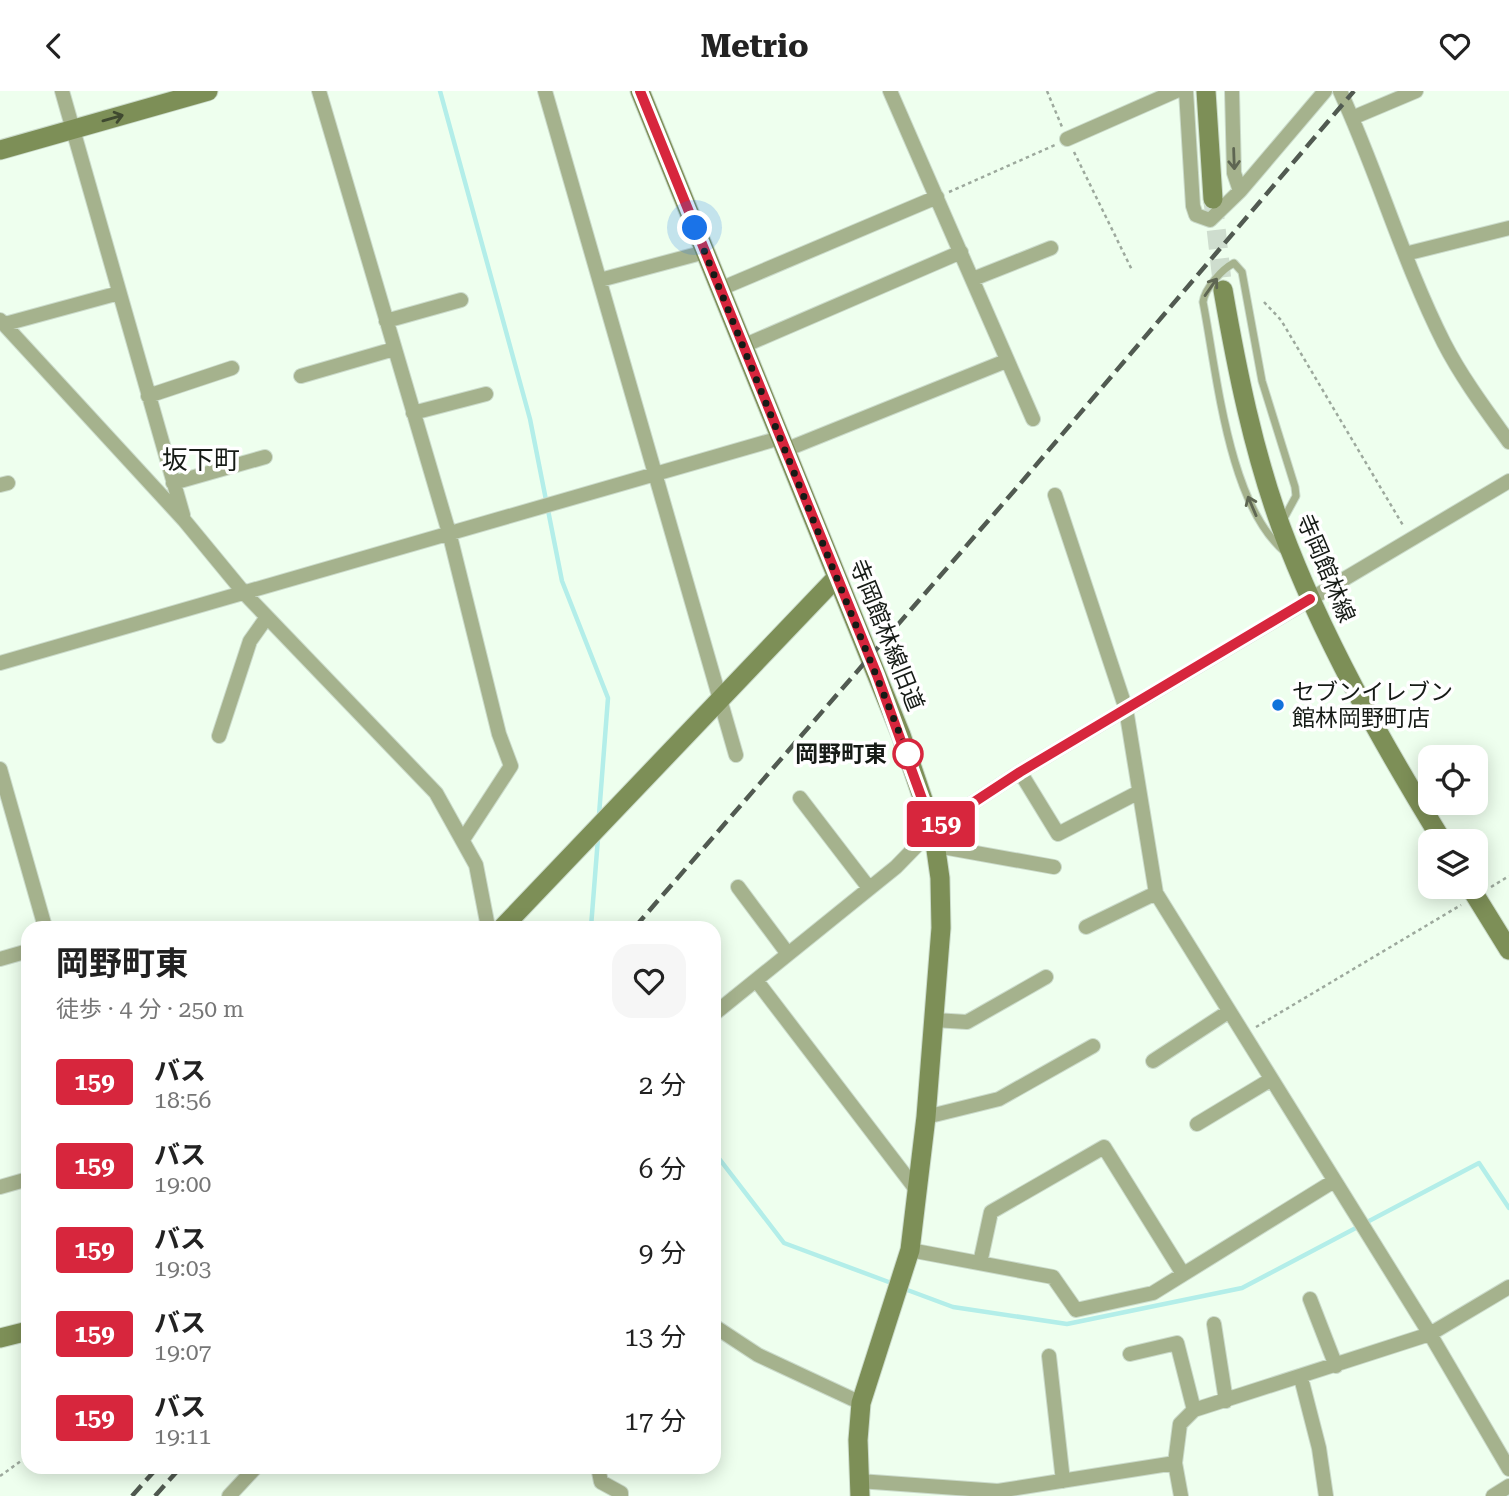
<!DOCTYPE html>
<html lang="ja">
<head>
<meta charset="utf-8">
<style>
	body { margin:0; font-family:"Roboto Serif","Noto Sans JP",serif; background:#f6f6f6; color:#222; height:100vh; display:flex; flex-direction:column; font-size:26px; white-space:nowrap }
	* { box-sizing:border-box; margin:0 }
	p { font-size:23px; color:#767676 }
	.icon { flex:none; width:38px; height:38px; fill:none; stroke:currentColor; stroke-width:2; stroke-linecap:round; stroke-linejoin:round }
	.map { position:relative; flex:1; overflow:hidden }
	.sheet { position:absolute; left:21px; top:830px; width:700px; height:553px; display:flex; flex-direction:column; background:#fff; border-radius:21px; box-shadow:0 4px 18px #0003 }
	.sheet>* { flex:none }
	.badge { padding:0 14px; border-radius:5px; font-size:24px; line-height:46px }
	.buttons { position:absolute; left:1418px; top:654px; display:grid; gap:14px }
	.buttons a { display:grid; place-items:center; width:70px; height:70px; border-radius:14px; background:#fff; box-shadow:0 4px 18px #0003; font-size:35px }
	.you { position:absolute; width:35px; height:35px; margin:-18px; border:5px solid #fff; border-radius:50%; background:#1a73e8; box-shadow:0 0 0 10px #1a73e833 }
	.map>.badge { position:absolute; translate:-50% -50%; box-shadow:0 0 0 4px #fff }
	.round { display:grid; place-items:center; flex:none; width:74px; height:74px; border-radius:21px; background:#f6f6f6 }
	.headline { display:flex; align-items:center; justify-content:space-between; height:119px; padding:0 35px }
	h1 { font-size:33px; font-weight:700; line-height:52px }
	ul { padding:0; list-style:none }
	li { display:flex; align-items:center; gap:21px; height:84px; padding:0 35px }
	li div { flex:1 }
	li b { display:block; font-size:26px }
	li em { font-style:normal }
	li .badge { min-width:77px; font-weight:700; text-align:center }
	header { display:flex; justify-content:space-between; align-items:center; height:91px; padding:0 35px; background:#fff; font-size:32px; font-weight:700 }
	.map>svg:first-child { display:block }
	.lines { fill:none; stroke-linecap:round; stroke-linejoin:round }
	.stream { stroke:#b3eee9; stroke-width:4.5 }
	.secondary-tunnel { stroke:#ceddce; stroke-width:19; stroke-dasharray:19 10; stroke-linecap:butt }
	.lane-casing { stroke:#cbdbcb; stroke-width:9 }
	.street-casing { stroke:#cbdbcb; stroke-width:16 }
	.secondary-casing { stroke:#cbdbcb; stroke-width:21 }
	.path { stroke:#9da99d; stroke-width:2.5; stroke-dasharray:3.5 3.5; stroke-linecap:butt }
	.lane { stroke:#a5b28d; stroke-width:7 }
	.street { stroke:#a5b28d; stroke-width:14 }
	.secondary { stroke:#7d8f57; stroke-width:19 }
	.rail { stroke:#515a51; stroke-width:4.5; stroke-dasharray:14 7; stroke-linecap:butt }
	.oneway { stroke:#3f4930 }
	.oneway2 { stroke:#5e6652 }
	.line-casing { stroke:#fff; stroke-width:16 }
	.line { stroke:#d7263d; stroke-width:10 }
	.walk { stroke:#161b16; stroke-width:7; stroke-dasharray:0 12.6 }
	.poi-dot { fill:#1172db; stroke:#fff; stroke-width:2.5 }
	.stop-dot { fill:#fff; stroke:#d7263d; stroke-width:3.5 }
	.labels { text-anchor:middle; stroke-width:7; stroke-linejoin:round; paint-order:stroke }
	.street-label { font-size:23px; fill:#161b16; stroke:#fff }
	.poi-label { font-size:23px; fill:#161b16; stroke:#fff; text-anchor:start }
	.stop-label { font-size:23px; font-weight:bold; fill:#161b16; stroke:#fff; text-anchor:end }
	.quarter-label { font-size:26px; fill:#161b16; stroke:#fff }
</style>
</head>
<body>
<header><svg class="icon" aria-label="back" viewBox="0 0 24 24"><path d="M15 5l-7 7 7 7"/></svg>Metrio<svg class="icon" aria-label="heart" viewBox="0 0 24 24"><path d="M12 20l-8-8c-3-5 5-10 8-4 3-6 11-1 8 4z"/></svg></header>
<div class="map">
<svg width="1509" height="1405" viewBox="0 0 1509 1405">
	<rect width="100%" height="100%" fill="#efe"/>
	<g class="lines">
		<path class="stream" d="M440 0 530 328 562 490 608 607 599 724
			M591 836 598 747
			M714 1061 784 1152 894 1193
			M902 1197 953 1216 1067 1233 1242 1197 1479 1072 1509 1117"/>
		<path class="secondary-tunnel" d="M1213 110 1223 199"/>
		<g class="lane-casing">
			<path id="lane" d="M1283 429 1296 405 1295 396 1262 290 1242 181 1234 172C1222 178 1205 197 1203 211 1217 282 1228 413 1285 461"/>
		</g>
		<g class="street-casing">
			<path id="street" d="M62 0 183 424
				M319 0 450 445 499 643 511 675 464 747
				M545 0 736 664
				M890 0 1033 328
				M1186 0 1193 115 1196 124 1210 129 1240 100 1234 82 1232 0
				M1340 0C1378 82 1403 171 1444 252 1462 287 1486 319 1509 351
				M1352 27 1416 0
				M1067 48 1176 0
				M1240 100 1325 0
				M1405 163 1509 137
				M973 188 1051 157
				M600 189 705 161
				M720 198 937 106
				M0 229 184 429 245 503 436 702 476 774 488 836
				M386 230 461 209
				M5 233 119 202
				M743 255 961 161
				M301 285 394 258
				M148 305 232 277
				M413 322 486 303
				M785 359 1006 270
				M173 392 265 366
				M0 394 8 392
				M1055 404 1126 618 1156 802 1430 1243 1509 1378
				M0 572 780 347
				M219 645 250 550 267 526
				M0 678 45 836
				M1020 681 1058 743 1139 701
				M800 707 869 797
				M937 755 1054 776
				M738 796 788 863
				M1086 836 1156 802
				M0 868 28 860
				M756 889 918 1101
				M714 923 896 776 933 738 1020 681 1509 390
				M934 929 967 931 1046 886
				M1153 970 1228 921
				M926 1026 999 1008 1093 955
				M1197 1033 1270 989
				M0 1096 28 1088
				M910 1159 1053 1186 1076 1219 1153 1202 1334 1090
				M980 1172 991 1121 1104 1056 1183 1183
				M1310 1208 1336 1275
				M1214 1233 1226 1310
				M714 1235 758 1264 861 1312
				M1130 1263 1177 1252 1194 1319
				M1049 1265 1063 1390
				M1301 1287 1319 1357 1326 1405
				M1175 1372 1181 1405
				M598 1376 601 1391 621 1402V1405
				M859 1390 998 1400 1175 1372 1180 1333 1194 1319 1430 1243 1509 1196
				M229 1405 256 1376
				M1493 1405 1509 1395"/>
		</g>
		<g class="secondary-casing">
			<path id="secondary" d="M640 0 901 644 933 738 940 787 941 837 926 1026 910 1159 861 1312 858 1349 860 1405
				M1206 0 1213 108
				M0 59 208 0
				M1223 199C1237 279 1253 359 1281 436 1322 546 1381 650 1443 751
				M1470 796 1509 859
				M503 836 837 486
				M0 1247 28 1240"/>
		</g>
		<path class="path" d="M1047 0 1062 36
			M1074 61 1132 179
			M949 101 1055 54
			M1264 211 1281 229 1404 436
			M1491 796 1509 785
			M1256 936 1461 814
			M0 1385 28 1365"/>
		<use href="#lane" class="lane"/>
		<use href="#street" class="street"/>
		<use href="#secondary" class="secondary"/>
		<path class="rail" d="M635 836 1014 400 1354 0
			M132 1405 158 1376
			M155 1405 181 1376"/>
	</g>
	<defs><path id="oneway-shaft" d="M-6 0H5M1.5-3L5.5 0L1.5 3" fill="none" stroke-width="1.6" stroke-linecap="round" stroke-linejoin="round" transform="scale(1.75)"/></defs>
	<use class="oneway" href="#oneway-shaft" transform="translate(113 27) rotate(-16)"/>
	<g class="oneway2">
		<use href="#oneway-shaft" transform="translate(1234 68) rotate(88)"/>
		<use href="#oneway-shaft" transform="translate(1211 196) rotate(-55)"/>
		<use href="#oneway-shaft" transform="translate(1252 415) rotate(-113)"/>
	</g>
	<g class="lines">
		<g class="line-casing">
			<path id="line" d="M640 0 877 584 933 738 1020 681 1310 508"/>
		</g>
		<use href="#line" class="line"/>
		<path class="walk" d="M695 137 910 668 908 663"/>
	</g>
	<circle class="poi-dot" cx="1278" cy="614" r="7"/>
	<circle class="stop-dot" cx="908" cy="663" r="14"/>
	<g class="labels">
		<g class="street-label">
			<text transform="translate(1326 477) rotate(67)" y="8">寺岡館林線</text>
			<text transform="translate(887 544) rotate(68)" y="8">寺岡館林線旧道</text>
		</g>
		<g class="poi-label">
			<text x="1292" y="609">セブンイレブン<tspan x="1292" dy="26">館林岡野町店</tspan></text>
		</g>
		<g class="stop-label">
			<text x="887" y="671">岡野町東</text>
		</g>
		<g class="quarter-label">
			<text x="201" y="378">坂下町</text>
		</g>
	</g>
</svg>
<div class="buttons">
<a><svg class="icon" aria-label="locate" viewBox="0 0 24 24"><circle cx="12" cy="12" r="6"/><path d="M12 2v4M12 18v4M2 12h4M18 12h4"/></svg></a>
<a><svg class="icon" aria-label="layers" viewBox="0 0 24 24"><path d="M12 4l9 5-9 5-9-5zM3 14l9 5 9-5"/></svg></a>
</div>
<div class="you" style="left:695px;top:137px"></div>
<b class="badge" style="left:941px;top:733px;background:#d7263d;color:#fff">159</b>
<section class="sheet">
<div class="headline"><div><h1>岡野町東</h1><p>徒歩 · 4 分 · 250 m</p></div><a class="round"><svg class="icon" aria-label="heart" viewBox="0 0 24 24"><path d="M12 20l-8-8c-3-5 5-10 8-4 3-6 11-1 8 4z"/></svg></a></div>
<ul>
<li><span class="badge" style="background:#d7263d;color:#fff">159</span><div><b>バス</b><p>18:56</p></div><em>2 分</em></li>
<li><span class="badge" style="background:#d7263d;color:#fff">159</span><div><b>バス</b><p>19:00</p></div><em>6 分</em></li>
<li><span class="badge" style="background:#d7263d;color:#fff">159</span><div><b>バス</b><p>19:03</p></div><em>9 分</em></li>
<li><span class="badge" style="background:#d7263d;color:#fff">159</span><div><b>バス</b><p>19:07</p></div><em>13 分</em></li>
<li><span class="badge" style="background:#d7263d;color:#fff">159</span><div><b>バス</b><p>19:11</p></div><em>17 分</em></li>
</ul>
</section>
</div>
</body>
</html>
